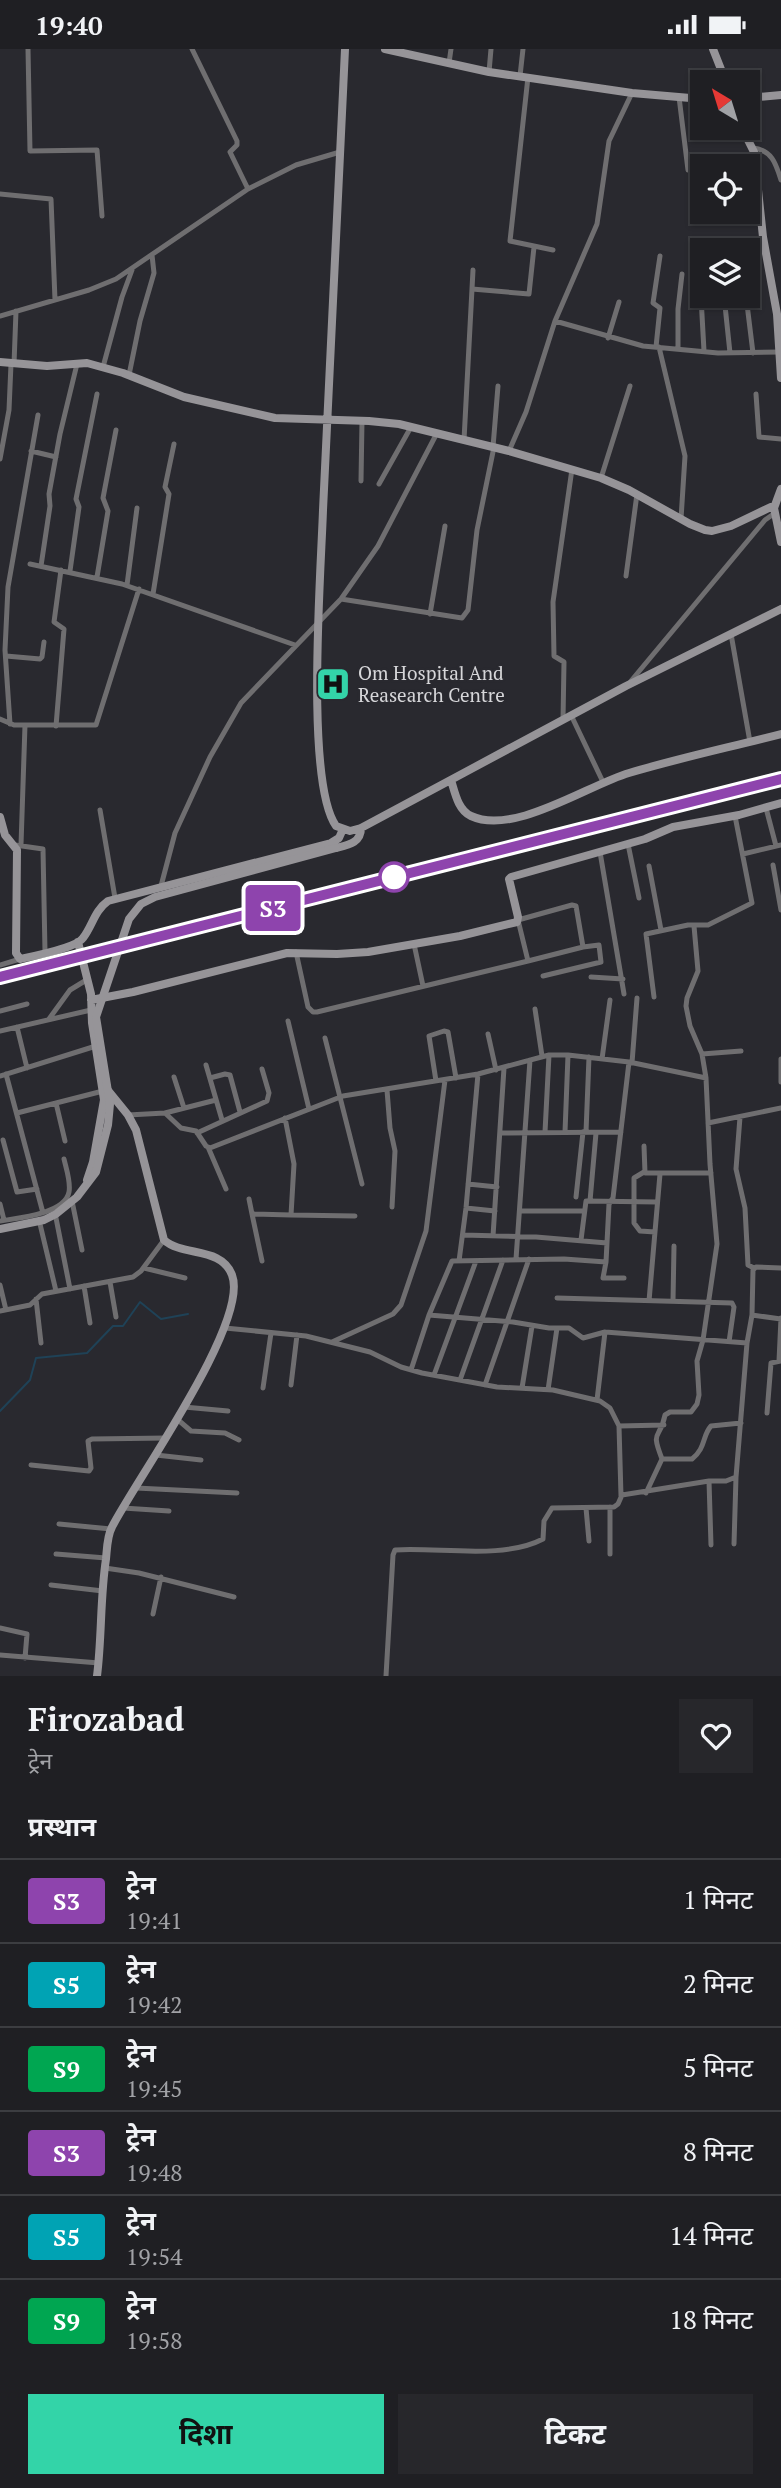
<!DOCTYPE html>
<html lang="hi">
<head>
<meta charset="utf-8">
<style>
	body { margin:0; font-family:"PT Serif","Noto Sans Devanagari",serif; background:#27272b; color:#f1f3f6; height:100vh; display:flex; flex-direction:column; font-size:26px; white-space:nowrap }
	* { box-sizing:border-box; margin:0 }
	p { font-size:23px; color:#a1a2a6 }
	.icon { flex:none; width:38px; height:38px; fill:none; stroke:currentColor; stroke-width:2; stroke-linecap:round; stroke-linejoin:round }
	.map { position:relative; height:1627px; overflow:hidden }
	.sheet { display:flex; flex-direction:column; background:#1f1f23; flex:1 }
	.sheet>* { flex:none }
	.badge { padding:0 14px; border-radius:5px; font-size:24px; line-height:46px }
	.needle { width:46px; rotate:322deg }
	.tools { position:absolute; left:690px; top:21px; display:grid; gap:14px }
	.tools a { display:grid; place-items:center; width:70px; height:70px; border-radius:0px; background:#1f1f23; box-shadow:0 2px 5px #0004,0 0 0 2px #3c3d41; font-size:35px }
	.map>.badge { position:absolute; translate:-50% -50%; box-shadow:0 0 0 4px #fff }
	h2 { padding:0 28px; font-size:26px; line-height:63px }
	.round { display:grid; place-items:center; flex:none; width:74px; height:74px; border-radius:0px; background:#27272b }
	.head { display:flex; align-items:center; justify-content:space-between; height:119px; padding:0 28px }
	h1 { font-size:33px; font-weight:700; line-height:52px }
	.cta { display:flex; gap:14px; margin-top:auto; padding:14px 28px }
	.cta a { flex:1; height:80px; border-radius:0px; background:#33d4a8; color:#111; font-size:28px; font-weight:700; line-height:80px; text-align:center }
	.cta a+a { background:#27272b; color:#f1f3f6 }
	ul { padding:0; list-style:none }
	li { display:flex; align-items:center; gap:21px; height:84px; padding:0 28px; border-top:2px solid #3c3d41 }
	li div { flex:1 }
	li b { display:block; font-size:26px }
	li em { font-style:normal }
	li .badge { min-width:77px; font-weight:700; text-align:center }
	.status { display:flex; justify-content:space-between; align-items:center; height:49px; padding:0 35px; background:#1f1f23; direction:ltr }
	.status svg { height:19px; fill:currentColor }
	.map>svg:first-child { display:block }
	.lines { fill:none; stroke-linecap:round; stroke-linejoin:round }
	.stream { stroke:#1f4257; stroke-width:2 }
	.street { stroke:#6f6e70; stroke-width:5 }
	.secondary { stroke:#969498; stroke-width:8 }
	.rail-casing { stroke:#8a8a8e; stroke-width:4.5 }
	.rail { stroke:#29292f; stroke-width:2; stroke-dasharray:5; stroke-linecap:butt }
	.secondary-bridge { stroke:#969498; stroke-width:8 }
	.line-casing { stroke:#fff; stroke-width:16 }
	.line { stroke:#8e44ad; stroke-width:10 }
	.stop-dot { fill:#fff; stroke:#8e44ad; stroke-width:3.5 }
	.labels { text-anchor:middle; stroke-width:5; stroke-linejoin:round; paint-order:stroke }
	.poi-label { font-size:19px; fill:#d6d6d9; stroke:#29292f; text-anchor:start }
</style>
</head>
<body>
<div class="status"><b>19:40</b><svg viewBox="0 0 49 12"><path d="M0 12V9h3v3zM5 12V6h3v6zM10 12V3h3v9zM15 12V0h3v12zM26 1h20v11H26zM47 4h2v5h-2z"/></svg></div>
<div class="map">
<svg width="781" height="1627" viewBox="0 0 781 1627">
	<rect width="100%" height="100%" fill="#29292f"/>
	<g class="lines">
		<path class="stream" d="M0 1362 30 1331 36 1309 87 1304 113 1277H123L140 1253 161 1270 188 1265"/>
		<path class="street" d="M28 0 30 102 97 101 102 167
			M192 0 237 92V96L230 103 248 140
			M449 14 451 0
			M489 23 491 0
			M520 27 523 0
			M528 28 510 192 553 201
			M679 48 688 121
			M753 99C772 101 776 115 781 131
			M0 145 51 150 55 251
			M700 230 704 302
			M472 240 529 245 534 198
			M724 247 730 304
			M746 247 753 304
			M0 267 89 241 116 230 248 140 296 116 340 103
			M555 272 643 297 718 304 781 303
			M608 289 619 253
			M656 298 660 259 653 254 660 207
			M659 298 685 407 681 470
			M678 300V260L682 225
			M14 315 16 262
			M103 318 122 248 132 221
			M129 326 140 272 154 224 152 206
			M756 345 759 388 781 390
			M464 391 473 221
			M493 398 498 337
			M31 402 56 408
			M509 402 526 363 555 272 597 175 609 92 632 44
			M0 410 9 361 11 315
			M601 429 630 337
			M361 432 362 372
			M379 435 411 378
			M30 515 122 535 295 596
			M41 517 50 457 49 445 60 385 77 315
			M70 522 79 458 76 450 97 345
			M626 527 637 445
			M97 528 108 462 103 449 116 381
			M127 536 137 459
			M153 545 169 445 165 438 174 395
			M341 550 462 569 468 561 477 481 494 398
			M430 565 445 477
			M731 585 750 693
			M6 607 40 610 42 608 44 593
			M631 632 765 471 775 464
			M571 666 603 733
			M0 670 14 676H96L139 540
			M563 671 564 613 554 607 553 553 572 420
			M10 675 5 601 8 538 38 366
			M56 677 64 580 54 573 61 521
			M766 759 776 797
			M100 761 115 849
			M628 795 639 849
			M15 796 43 800 45 903
			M21 796 25 676
			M600 803 624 945
			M743 805 781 796
			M773 816 781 861
			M649 817 661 881
			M161 837 175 784 210 708 241 654 341 550 378 497 437 384
			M694 877 698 922 687 949 686 957 690 977 702 1005 706 1029
			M414 895 423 937
			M296 903 308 958 313 963H317L528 912 518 871 572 856 576 857 583 898 528 912
			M0 916 20 910
			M543 927 601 913 599 896 583 898
			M591 928 623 930
			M654 948 646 885 688 876H708L752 854 735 767
			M535 960 542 1007
			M0 962 27 955
			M49 970 70 941 88 930
			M288 972 309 1060
			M17 978 27 1019
			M0 982 91 961
			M488 985 496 1021
			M325 989 362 1135
			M702 1005 741 1002
			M602 1010 610 951
			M781 1010V1033
			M632 1014 637 949
			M206 1016 222 1071
			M6 1025 43 1164
			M0 1027 96 997
			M174 1028 184 1059
			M210 1029 225 1025 230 1026 240 1063
			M436 1032 429 987 444 982 448 983 456 1029
			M387 1041 390 1079 395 1102 392 1158
			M56 1054 65 1092
			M17 1064 103 1042
			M165 1064 216 1051
			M128 1066 165 1064 181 1079 196 1082 206 1097 210 1099 343 1047 478 1025 549 1006H568L629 1013 706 1029 710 1115 717 1195 703 1291 697 1312 699 1346 697 1355 691 1363H670L665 1366C660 1392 650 1379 662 1410L646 1444
			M740 1068 736 1120 745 1159 748 1216 754 1219
			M285 1069 294 1115 291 1166 355 1167
			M708 1074 781 1059
			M545 1083 549 1006
			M565 1083 568 1006
			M586 1083 589 1008
			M197 1084 267 1052 269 1044 262 1020
			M500 1084 621 1083
			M3 1091 17 1143 37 1140
			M644 1097 645 1124H711
			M208 1098 226 1140
			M644 1123 634 1129V1174L640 1182 655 1183
			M468 1135 497 1138
			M576 1148 583 1083
			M249 1150 252 1165 291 1166
			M72 1152 82 1201
			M590 1152 596 1084
			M0 1155 4 1171
			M466 1159 495 1162
			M521 1162H583
			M252 1165 262 1212
			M56 1169 70 1240
			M0 1172C18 1169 65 1165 69 1143 71 1133 66 1119 64 1110
			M40 1175 56 1242
			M463 1186 536 1188 607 1194
			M493 1187 504 1019
			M581 1191 586 1152 657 1153
			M516 1210 530 1011
			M459 1212 466 1159 478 1025
			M606 1213 603 1229H624
			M144 1219 185 1229
			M110 1233 116 1268
			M0 1236 6 1261
			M84 1237 90 1274
			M557 1249 732 1254 734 1258 729 1293
			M36 1250 41 1294
			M649 1252 660 1125
			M673 1252 674 1197
			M0 1262 30 1256 42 1245 133 1228 141 1222 164 1191
			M429 1266 513 1273 549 1279H569L583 1289 605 1283 747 1294
			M752 1266 781 1270
			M225 1279 306 1287 370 1303 401 1318 422 1324 497 1338 553 1341 600 1352 610 1359 619 1377 621 1447
			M332 1293 393 1265 401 1256 426 1182 445 1031
			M779 1312 781 1269
			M411 1321 429 1266 452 1212 564 1210 606 1213 609 1155 613 1149 629 1013
			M434 1326 476 1212
			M460 1331 503 1211
			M291 1336 297 1286
			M485 1336 529 1210
			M263 1339 271 1284
			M522 1339 532 1277
			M548 1341 557 1279
			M597 1351 605 1283
			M184 1358 228 1362
			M767 1364 771 1314 781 1312
			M177 1370 191 1382 225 1384 239 1391
			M619 1377 664 1376
			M156 1406 201 1411
			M662 1410H692C706 1399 702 1387 711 1377L741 1374
			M31 1416 89 1422 91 1419 88 1392 92 1390 166 1389
			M709 1432 711 1496
			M136 1439 237 1444
			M123 1459 169 1462
			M586 1459 589 1492
			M59 1475 111 1480
			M734 1495 736 1428
			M56 1505 106 1509
			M610 1505V1458
			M105 1519 139 1524 234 1548
			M51 1536 103 1542
			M153 1565 161 1528
			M0 1579 27 1585 25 1609
			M0 1606 99 1614
			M386 1627 393 1506 395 1501C439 1498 503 1511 543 1490L544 1472 552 1459 614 1458 618 1455 622 1446 709 1432H726L736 1428 747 1294 752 1266 753 1221 756 1218 781 1219"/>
		<path class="secondary" d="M345 0C338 154 329 308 323 461 321 523 305 733 336 777L350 782 361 779 626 637 781 560
			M385 0 489 23 632 44 702 50
			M713 0 726 33
			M747 49 781 46
			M742 79 754 103 763 188 777 265 781 329
			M0 313 47 317 87 314 123 324 184 348 275 369 369 372 399 375 509 402 601 429 629 441 690 475 705 481 712 482 731 477 775 456
			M781 440 774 459 781 493
			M451 731C455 744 458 761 471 767 514 787 588 736 629 724 679 709 731 698 781 685
			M0 768 5 786 17 801 16 904 20 910C34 907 76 899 83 889 93 876 94 862 108 852L331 794 339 789 343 780
			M336 799C348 796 361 794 361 779
			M78 893 91 945 92 974 104 1051 93 1113 87 1131
			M91 951 133 943 287 904 337 905 368 903 460 887 517 873 518 868 509 830 511 828 645 790 673 778 739 766 781 754
			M97 1627C102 1588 100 1549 106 1510 107 1500 107 1487 112 1478 136 1431 250 1273 232 1226 221 1197 183 1208 164 1191L136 1081 128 1066 102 1034"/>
		<g class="rail-casing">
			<path id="rail" d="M0 933 781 735"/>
		</g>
		<use href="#rail" class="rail"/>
		<path class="secondary-bridge" d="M0 1180 44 1171 56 1165 77 1148 96 1123 108 1076 110 1055 96 968 129 870 141 855 155 848 336 799"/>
	</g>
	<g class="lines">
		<g class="line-casing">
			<path id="line" d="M0 928 781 730"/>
		</g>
		<use href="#line" class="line"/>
	</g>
	<defs>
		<g id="hospital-square" transform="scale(1.75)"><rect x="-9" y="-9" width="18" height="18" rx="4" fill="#33d4a8" stroke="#29292f"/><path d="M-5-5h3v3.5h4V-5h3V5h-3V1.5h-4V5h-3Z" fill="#111"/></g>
	</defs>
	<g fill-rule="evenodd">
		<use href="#hospital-square" x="333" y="635"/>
	</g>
	<circle class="stop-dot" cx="394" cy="828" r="14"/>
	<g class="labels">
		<g class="poi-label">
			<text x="358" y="631">Om Hospital And<tspan x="358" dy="22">Reasearch Centre</tspan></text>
		</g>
	</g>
</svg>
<div class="tools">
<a><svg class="needle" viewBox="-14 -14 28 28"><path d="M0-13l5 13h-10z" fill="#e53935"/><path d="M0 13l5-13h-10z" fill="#a1a2a6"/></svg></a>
<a><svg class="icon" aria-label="locate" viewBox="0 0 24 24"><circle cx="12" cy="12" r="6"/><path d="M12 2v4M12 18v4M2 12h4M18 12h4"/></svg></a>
<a><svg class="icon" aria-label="layers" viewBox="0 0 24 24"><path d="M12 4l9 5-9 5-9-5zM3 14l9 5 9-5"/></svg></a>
</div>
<b class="badge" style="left:273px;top:859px;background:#8e44ad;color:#fff">S3</b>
</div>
<section class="sheet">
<div class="head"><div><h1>Firozabad</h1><p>ट्रेन</p></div><a class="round"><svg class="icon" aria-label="heart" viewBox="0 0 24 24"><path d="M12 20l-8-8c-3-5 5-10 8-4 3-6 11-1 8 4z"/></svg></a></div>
<h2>प्रस्थान</h2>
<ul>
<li><span class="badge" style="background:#8e44ad;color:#fff">S3</span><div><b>ट्रेन</b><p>19:41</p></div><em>1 मिनट</em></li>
<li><span class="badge" style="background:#00a3b4;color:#fff">S5</span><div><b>ट्रेन</b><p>19:42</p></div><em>2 मिनट</em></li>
<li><span class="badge" style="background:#00a651;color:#fff">S9</span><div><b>ट्रेन</b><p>19:45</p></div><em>5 मिनट</em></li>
<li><span class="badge" style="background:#8e44ad;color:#fff">S3</span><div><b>ट्रेन</b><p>19:48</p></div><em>8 मिनट</em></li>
<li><span class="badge" style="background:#00a3b4;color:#fff">S5</span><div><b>ट्रेन</b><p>19:54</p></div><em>14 मिनट</em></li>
<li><span class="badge" style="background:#00a651;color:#fff">S9</span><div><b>ट्रेन</b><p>19:58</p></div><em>18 मिनट</em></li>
</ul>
<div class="cta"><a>दिशा</a><a>टिकट</a></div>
</section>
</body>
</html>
